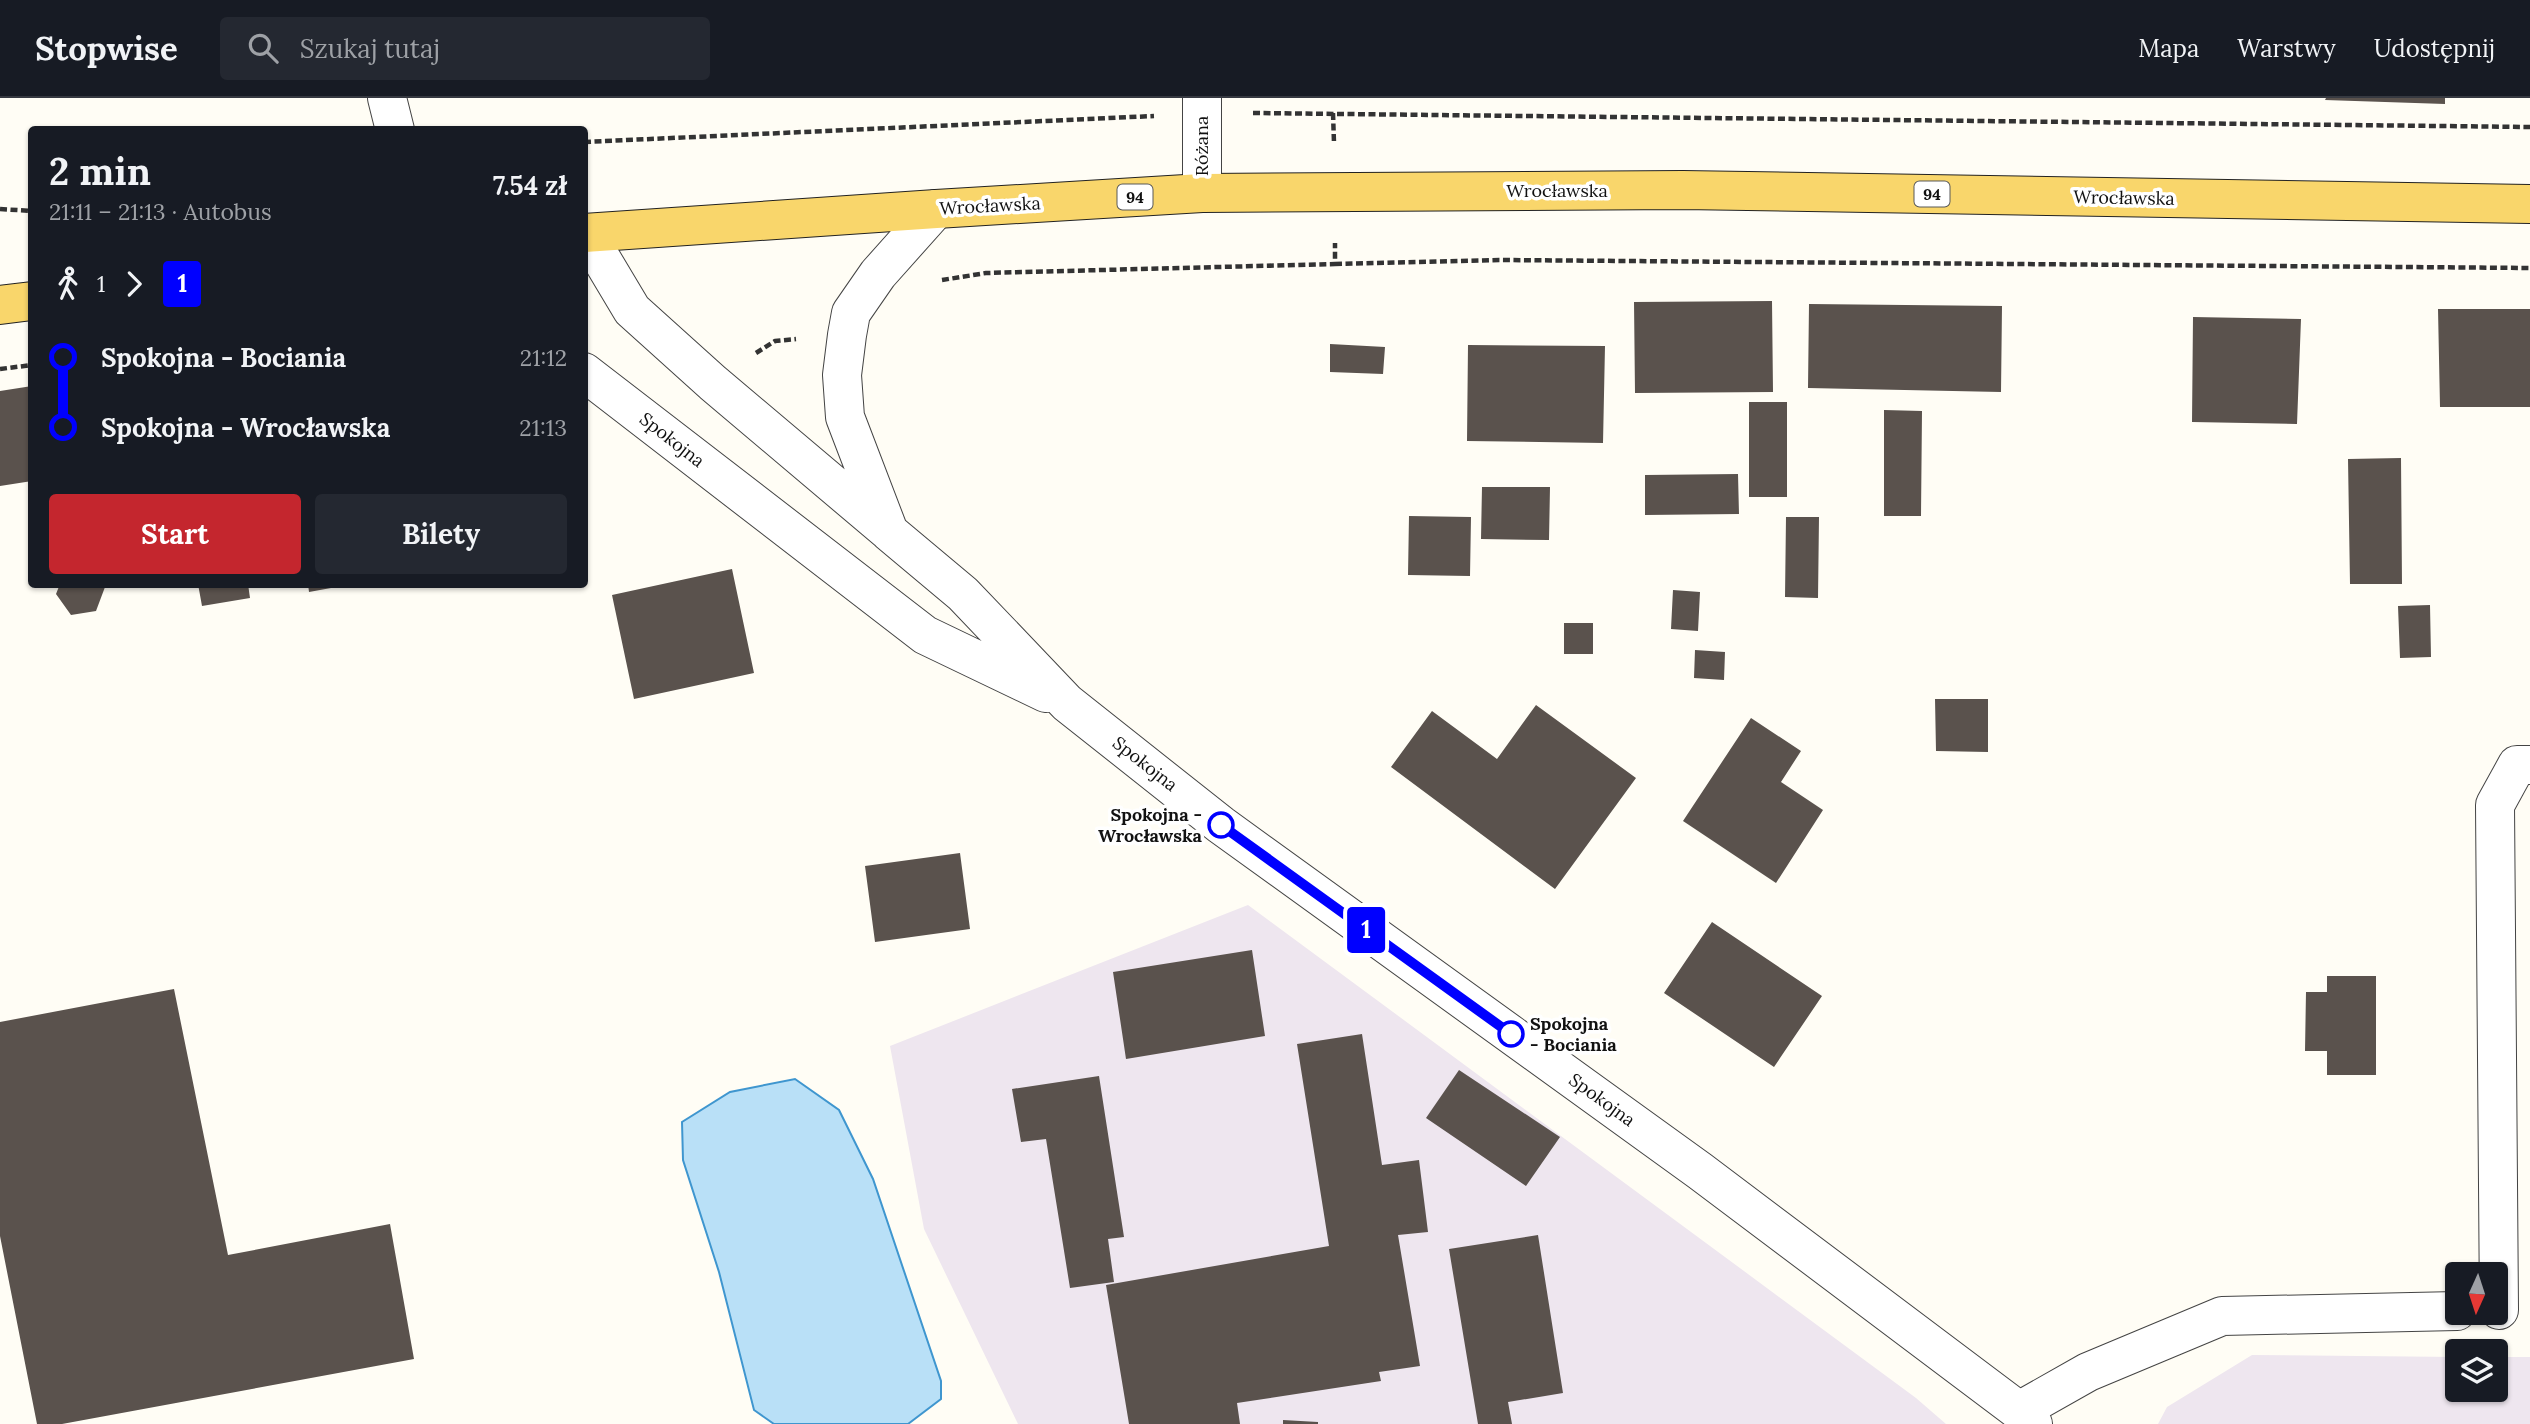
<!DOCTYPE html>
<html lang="pl">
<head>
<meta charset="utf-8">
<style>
	body { margin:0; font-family:Lora,serif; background:#242831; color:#f1f3f6; height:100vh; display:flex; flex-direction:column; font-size:26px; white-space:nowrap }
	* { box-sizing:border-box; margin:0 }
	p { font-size:23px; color:#9ea1a6 }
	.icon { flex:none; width:38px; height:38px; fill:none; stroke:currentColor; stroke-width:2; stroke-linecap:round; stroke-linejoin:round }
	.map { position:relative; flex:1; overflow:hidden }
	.drawer { position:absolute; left:28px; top:28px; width:560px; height:462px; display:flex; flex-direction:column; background:#171b24; border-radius:7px; box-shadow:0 2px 5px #0004 }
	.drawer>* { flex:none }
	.badge { padding:0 14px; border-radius:5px; font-size:24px; line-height:46px }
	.needle { width:46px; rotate:183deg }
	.fabs { position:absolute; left:2445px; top:1164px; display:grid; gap:14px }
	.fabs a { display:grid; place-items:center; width:63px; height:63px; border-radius:7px; background:#171b24; box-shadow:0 2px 5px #0004; font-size:35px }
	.map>.badge { position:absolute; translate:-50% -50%; box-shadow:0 0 0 4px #fff }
	.legs { display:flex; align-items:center; gap:10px; height:77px; padding:0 21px; font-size:23px }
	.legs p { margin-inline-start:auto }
	.headline { display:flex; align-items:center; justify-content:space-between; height:119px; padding:0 21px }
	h1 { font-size:38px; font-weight:800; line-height:52px }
	.primary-button { display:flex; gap:14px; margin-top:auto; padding:14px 21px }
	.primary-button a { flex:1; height:80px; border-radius:7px; background:#c4262e; color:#fff; font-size:28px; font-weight:800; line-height:80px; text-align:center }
	.primary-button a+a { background:#242831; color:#f1f3f6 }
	ul { padding:0 21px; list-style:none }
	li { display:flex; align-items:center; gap:24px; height:70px; font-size:26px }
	li i { display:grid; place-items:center; width:10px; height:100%; margin:0 9px; background:currentColor }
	li i::after { content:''; width:18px; height:18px; margin:-9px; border:5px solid; border-radius:50%; background:#171b24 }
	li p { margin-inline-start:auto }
	li:first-child i { background:linear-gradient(#0000 50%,currentColor 0) }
	li:last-child i { background:linear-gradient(currentColor 50%,#0000 0) }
	header { display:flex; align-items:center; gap:42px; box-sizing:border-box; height:98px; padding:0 35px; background:#171b24; border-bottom:2px solid #363941 }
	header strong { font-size:33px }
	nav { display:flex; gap:38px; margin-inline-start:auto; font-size:24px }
	.search { width:490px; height:63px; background:#242831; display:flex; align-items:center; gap:18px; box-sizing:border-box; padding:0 24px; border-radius:7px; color:#9ea1a6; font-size:26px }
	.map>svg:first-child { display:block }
	.industrial { fill:#eee6ef }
	.water { fill:#b9e0f7; stroke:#3f96cf; stroke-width:2 }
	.building { fill:#5a524d }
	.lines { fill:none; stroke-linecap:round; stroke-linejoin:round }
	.minor-casing { stroke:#444; stroke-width:40 }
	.tertiary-casing { stroke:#444; stroke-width:40 }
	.primary-casing { stroke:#222; stroke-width:40 }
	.path { stroke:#333; stroke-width:4.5; stroke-dasharray:7 3.5; stroke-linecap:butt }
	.minor { stroke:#fff; stroke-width:38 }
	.tertiary { stroke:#fff; stroke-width:38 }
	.primary { stroke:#f9d66b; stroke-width:38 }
	.line-1-casing { stroke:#fff; stroke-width:16 }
	.line-1 { stroke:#00f; stroke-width:10 }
	.stop-1-dot { fill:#fff; stroke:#00f; stroke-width:3.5 }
	.labels { text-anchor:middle; stroke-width:7; stroke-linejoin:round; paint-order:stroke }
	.shield { fill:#fff; stroke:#585858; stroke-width:2 }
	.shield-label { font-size:16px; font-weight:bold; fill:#111 }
	.street-label { font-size:18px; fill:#111; stroke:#fff }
	.stop-label { font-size:18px; font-weight:bold; fill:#111; stroke:#fff; text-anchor:end }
</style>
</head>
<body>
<header>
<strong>Stopwise</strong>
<div class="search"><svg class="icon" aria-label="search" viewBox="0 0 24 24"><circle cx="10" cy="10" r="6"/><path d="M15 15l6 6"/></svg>Szukaj tutaj</div>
<nav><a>Mapa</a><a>Warstwy</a><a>Udostępnij</a></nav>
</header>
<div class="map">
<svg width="2530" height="1326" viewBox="0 0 2530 1326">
	<rect width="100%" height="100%" fill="#fffdf5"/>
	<path class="industrial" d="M1248 807 1916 1300 1946 1326H1018L924 1131 890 948Z
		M2252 1257 2457 1259V1292H2496V1259H2530V1326H2158L2167 1309Z"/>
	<path class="water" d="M795 981 839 1012 873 1081 941 1283V1301L908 1326H774L754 1312 719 1174 683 1062 682 1024 730 994Z"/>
	<path class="building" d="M2326 0H2445V6L2325 2Z
		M1772 203 1773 294 1635 295 1634 204Z
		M1809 206 2002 208 2001 294 1808 290Z
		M2438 211H2530V309H2440Z
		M2193 219 2301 221 2297 326 2192 324Z
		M1330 246 1385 249 1383 276 1330 274Z
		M1468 247 1605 248 1603 345 1467 343Z
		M32 288V383L0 388V293Z
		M1749 304H1787V399H1749Z
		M1884 312 1922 313 1921 418H1884Z
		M2401 360 2402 486H2350L2348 361Z
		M1738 376 1739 416 1645 417V377Z
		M1482 389H1550L1549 442 1481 441Z
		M1409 418 1471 419 1470 478 1408 477Z
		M1786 419H1819L1818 500 1785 499Z
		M732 471 754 575 634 601 612 497Z
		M60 486H103L105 489 96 513 71 517 56 496Z
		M198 486H248L250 500 202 508Z
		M308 486H342V488L309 494Z
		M1673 492 1700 494 1698 533 1671 531Z
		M2430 507 2431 559 2400 560 2398 508Z
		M1564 525H1593V556H1564Z
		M1695 552 1725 554 1724 582 1694 580Z
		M1935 601H1988V654L1936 653Z
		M1536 607 1636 680 1555 791 1391 669 1432 613 1497 661Z
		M1751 620 1801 653 1781 684 1823 712 1776 785 1683 723Z
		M960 755 970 831 875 844 865 768Z
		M1712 824 1822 898 1774 969 1664 895Z
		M1252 852 1265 938 1126 961 1113 874Z
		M2327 878H2376V977H2327V953H2305L2306 894H2327Z
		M174 891 228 1157 390 1126 414 1261 62 1326H37L0 1138V924Z
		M1362 936 1382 1067 1419 1062 1428 1134 1398 1137 1420 1268 1379 1274 1381 1283 1237 1305 1240 1326H1129L1106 1187 1329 1148 1297 946Z
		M1459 972 1560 1039 1526 1088 1426 1020Z
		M1099 978 1124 1139 1108 1141 1114 1184 1070 1190 1046 1041 1021 1044 1012 991Z
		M1538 1137 1563 1295 1508 1304 1512 1326H1478L1449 1151Z
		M1283 1322 1318 1324V1326H1283Z"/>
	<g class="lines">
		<g class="minor-casing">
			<path id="minor" d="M387 0 395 32
				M1202 95V0
				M2499 1212 2495 707 2517 667H2530
				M2019 1313 2088 1274 2222 1218 2457 1213"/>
		</g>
		<g class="tertiary-casing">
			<path id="tertiary" d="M936 111 878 176 851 215 847 237 842 277 845 319 889 434 963 496 1067 605 1221 727 1700 1073 2019 1313 2033 1326
				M584 137 586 135 632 212 713 285 887 432
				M584 274 925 537 1046 595"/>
		</g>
		<g class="primary-casing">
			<path id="primary" d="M584 135 936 111 1202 95 1683 92 2530 106
				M0 207 32 203"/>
		</g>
		<path class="path" d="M1253 15 2530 29
			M1333 15 1334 45
			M584 44 1154 18
			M0 111 32 113
			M1335 166 1499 162 2530 170
			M942 182 986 175 1335 166V145
			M756 255 775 243 796 241
			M0 271 32 267"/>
		<use href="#minor" class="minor"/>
		<use href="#tertiary" class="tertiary"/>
		<use href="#primary" class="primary"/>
	</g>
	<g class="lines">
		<g class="line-1-casing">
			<path id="line-1" d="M1221 727 1511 936"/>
		</g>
		<use href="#line-1" class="line-1"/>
	</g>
	<g class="stop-1-dot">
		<circle cx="1221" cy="727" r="12"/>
		<circle cx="1511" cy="936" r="12"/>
	</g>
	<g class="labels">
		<g class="shield">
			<rect x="1914.5" y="83.5" width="35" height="25" rx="5"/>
			<rect x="1117.5" y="86.5" width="35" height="25" rx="5"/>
		</g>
		<g class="shield-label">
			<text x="1932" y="102">94</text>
			<text x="1135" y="105">94</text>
		</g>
		<g class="street-label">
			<text transform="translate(1202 48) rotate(-90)" y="6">Różana</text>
			<text x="1557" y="99">Wrocławska</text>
			<text transform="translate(2124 100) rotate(1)" y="6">Wrocławska</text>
			<text transform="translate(990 108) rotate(-3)" y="6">Wrocławska</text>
			<text transform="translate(672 342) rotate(38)" y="6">Spokojna</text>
			<text transform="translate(1145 666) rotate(38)" y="6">Spokojna</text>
			<text transform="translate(1602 1002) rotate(36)" y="6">Spokojna</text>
		</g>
		<g class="stop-label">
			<text x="1202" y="723">Spokojna -<tspan x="1202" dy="21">Wrocławska</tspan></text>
			<text x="1530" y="932" text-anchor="start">Spokojna<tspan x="1530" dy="21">- Bociania</tspan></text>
		</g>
	</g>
</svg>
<div class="fabs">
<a><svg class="needle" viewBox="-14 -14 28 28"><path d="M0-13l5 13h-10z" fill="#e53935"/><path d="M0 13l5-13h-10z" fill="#9ea1a6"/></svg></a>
<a><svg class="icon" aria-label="layers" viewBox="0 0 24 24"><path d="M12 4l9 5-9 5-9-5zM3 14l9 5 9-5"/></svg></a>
</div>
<b class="badge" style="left:1366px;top:832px;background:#00f;color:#fff">1</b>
<section class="drawer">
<div class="headline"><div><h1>2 min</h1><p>21:11 – 21:13 · Autobus</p></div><b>7.54 zł</b></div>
<div class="legs"><svg class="icon" aria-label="walk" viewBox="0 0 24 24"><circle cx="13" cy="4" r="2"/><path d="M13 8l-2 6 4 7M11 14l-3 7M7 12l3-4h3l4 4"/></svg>1<svg class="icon" aria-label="forward" viewBox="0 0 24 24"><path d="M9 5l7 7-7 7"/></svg><b class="badge" style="background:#00f;color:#fff">1</b></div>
<ul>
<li><i style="color:#00f"></i><b>Spokojna - Bociania</b><p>21:12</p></li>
<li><i style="color:#00f"></i><b>Spokojna - Wrocławska</b><p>21:13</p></li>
</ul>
<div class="primary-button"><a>Start</a><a>Bilety</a></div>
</section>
</div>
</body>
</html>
